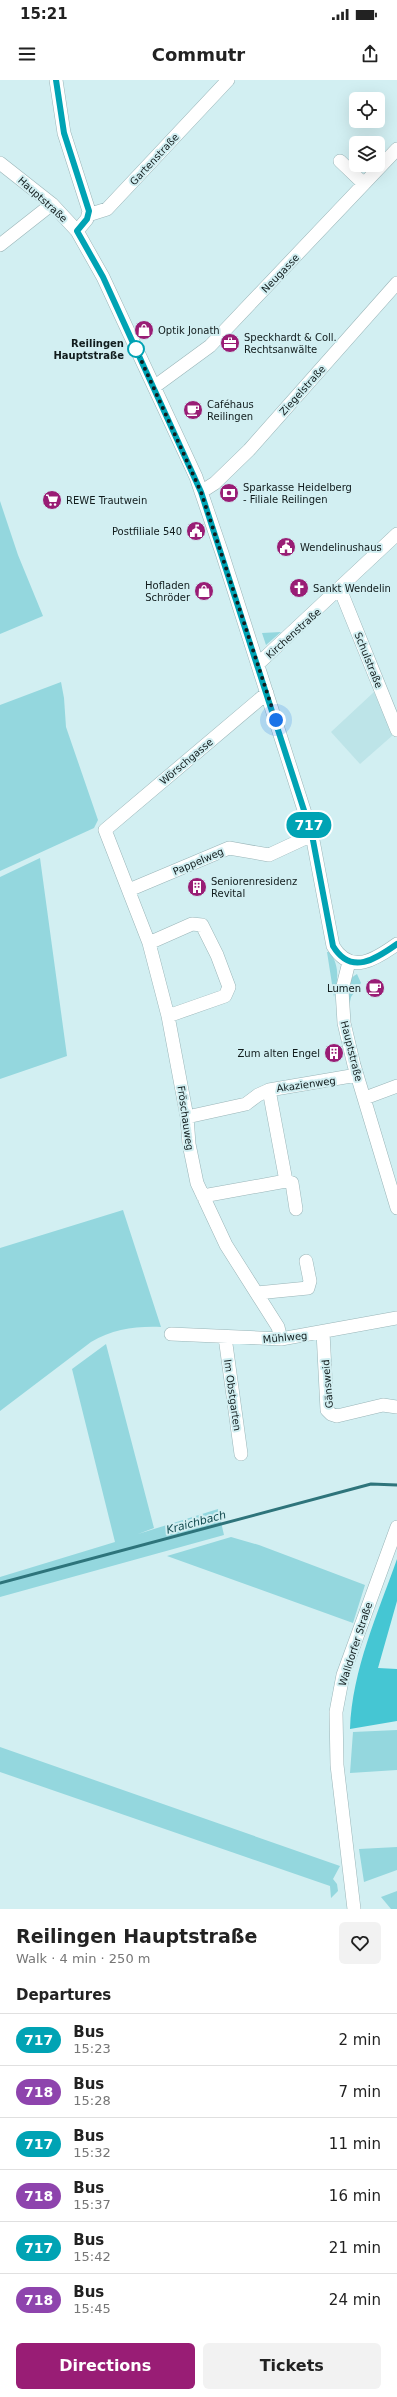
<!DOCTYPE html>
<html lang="en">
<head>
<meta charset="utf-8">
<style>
	body { margin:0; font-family:"DejaVu Sans",sans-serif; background:#f2f2f2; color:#222; height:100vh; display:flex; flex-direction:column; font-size:15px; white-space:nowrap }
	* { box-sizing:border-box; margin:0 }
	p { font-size:13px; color:#767676 }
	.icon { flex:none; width:22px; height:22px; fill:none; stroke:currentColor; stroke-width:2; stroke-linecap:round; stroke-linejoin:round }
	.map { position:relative; height:1829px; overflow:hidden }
	.panel { display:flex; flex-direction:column; background:#fff; flex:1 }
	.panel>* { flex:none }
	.badge { padding:0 8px; border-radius:13px; font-size:14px; line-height:26px }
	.tools { position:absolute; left:349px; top:12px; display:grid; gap:8px }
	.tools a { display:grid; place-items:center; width:36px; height:36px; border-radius:6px; background:#fff; box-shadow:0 4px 16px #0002; font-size:20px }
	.you { position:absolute; width:20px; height:20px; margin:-10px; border:3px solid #fff; border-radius:50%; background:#1a73e8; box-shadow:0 0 0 6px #1a73e833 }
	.map>.badge { position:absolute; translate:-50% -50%; box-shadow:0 0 0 2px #fff }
	h2 { padding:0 16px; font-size:15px; line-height:36px }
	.round { display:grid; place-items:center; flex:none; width:42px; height:42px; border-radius:6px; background:#f2f2f2 }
	.overview { display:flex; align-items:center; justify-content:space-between; height:68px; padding:0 16px }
	h1 { font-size:19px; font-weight:700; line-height:30px }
	.button { display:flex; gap:8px; margin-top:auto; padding:8px 16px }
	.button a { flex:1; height:46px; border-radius:6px; background:#991d75; color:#fff; font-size:16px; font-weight:700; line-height:46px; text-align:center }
	.button a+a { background:#f2f2f2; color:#222 }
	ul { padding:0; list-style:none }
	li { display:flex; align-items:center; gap:12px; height:52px; padding:0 16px; border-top:1px solid #e0e0e0 }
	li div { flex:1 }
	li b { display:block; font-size:15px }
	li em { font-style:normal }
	li .badge { min-width:44px; font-weight:700; text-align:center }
	.status { display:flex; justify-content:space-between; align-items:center; height:28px; padding:0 20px; background:#fff; direction:ltr }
	.status svg { height:11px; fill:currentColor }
	header { display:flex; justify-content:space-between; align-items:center; height:52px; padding:0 16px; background:#fff; font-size:18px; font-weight:700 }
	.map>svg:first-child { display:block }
	.built { fill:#bde4e8 }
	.green { fill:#94d7de }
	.forest { fill:#45c6d3 }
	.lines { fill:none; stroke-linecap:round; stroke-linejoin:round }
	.stream { stroke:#2e747b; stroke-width:3 }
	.minor-casing { stroke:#9ab5b8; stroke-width:14 }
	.minor { stroke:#fff; stroke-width:13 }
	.line-casing { stroke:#fff; stroke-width:9 }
	.line { stroke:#00a3b4; stroke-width:6 }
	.walk { stroke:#101b1c; stroke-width:4; stroke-dasharray:0 7.2 }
	.stop-dot { fill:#fff; stroke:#00a3b4; stroke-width:2 }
	.labels { text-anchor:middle; stroke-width:4; stroke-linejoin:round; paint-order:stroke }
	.street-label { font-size:10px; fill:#101b1c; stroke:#d2eff2 }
	.poi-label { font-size:10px; fill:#101b1c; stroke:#d2eff2; text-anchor:start }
	.stop-label { font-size:10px; font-weight:bold; fill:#101b1c; stroke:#d2eff2; text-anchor:end }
	.water-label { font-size:11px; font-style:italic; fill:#10494e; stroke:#d2eff2 }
</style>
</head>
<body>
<div class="status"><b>15:21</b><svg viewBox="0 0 49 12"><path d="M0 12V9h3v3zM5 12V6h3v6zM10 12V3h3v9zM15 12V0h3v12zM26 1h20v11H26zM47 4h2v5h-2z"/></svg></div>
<header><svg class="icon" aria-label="menu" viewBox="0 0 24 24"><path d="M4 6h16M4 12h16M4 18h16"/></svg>Commutr<svg class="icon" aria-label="share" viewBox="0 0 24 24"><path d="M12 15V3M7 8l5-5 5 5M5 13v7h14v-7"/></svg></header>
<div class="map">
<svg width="397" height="1829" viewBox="0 0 397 1829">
	<rect width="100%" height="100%" fill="#d2eff2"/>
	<path class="built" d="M374 612 393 655 360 684 331 652Z"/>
	<path class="green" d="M0 421 18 475 43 536 0 554Z
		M281 552 266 565 262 553Z
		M61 602 64 618 66 647 98 740 94 748 0 791V625Z
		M40 778 67 976 0 999V797Z
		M327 872H330C340 887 338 900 334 917Z
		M357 894 361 903 351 917 348 931C347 920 344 900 357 894Z
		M123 1130 161 1247C136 1246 113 1249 91 1262L0 1331V1168Z
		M106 1264 154 1448 138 1454 218 1429 224 1455 0 1517V1497L115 1462 72 1289Z
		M231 1457 259 1465 365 1505 353 1543 167 1476Z
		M397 1650V1690L350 1693 353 1652Z
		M0 1667 340 1786 333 1799 337 1804 338 1811 331 1818 330 1806 0 1692Z
		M397 1767V1790L364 1802 359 1769Z
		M397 1811V1829H391L381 1817Z"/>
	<path class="forest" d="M397 1479V1521L378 1588 397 1589V1641L350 1649C352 1590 378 1533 397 1479Z"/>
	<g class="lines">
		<path class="stream" d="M0 1503 371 1404 397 1405"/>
		<g class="minor-casing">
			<path id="minor" d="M56 0 64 53 89 131 87 139 77 151
				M340 81 364 104
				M0 83 52 124 77 151 103 197 196 397 222 473 312 755 333 866C351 896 376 879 397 864
				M88 135 107 129 228 0
				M0 165 52 124
				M154 307 210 266 397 69
				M201 412 215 403 249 370 397 203
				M340 509 397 650
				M258 584 397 454
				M267 613 105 750 149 863 168 936 187 1037 189 1064 197 1103 226 1165 278 1247 281 1259
				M129 810 229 768 269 775 312 755
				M149 863 192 844 202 845 217 875 229 907 225 916 168 936
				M349 882 342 910 344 943 354 985 397 1128
				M269 1010 286 1101 292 1103 296 1129
				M365 1018 397 1006
				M187 1037 246 1024 258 1015 269 1010 357 995
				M203 1116 286 1101
				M257 1213 308 1208 310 1201 306 1181
				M323 1252 327 1330 331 1334 337 1336 383 1325 397 1327
				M171 1254 281 1259 397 1238
				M225 1257 241 1374
				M354 1829 337 1685 336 1632 343 1595 397 1447"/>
		</g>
		<use href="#minor" class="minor"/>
	</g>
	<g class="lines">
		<g class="line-casing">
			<path id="line" d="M56 0 64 53 89 131 87 139 77 151 103 197 201 412 312 755 333 866C351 896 376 879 397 864"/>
		</g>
		<use href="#line" class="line"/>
		<path class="walk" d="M136 269 201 412 276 640"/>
	</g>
	<defs>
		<g id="shop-disc" transform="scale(1)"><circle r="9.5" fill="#991d75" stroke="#d2eff2"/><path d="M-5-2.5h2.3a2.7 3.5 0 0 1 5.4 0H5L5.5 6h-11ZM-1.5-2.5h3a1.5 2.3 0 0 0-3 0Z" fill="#fff"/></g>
		<g id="office-disc" transform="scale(1)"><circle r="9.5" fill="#991d75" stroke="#d2eff2"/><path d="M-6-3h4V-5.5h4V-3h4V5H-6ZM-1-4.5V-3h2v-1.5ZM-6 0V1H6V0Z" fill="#fff"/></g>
		<g id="cafe-disc" transform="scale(1)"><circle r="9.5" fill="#991d75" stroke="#d2eff2"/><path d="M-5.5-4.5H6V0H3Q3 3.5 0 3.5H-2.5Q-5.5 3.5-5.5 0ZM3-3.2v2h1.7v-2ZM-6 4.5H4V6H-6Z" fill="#fff"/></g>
		<g id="bank-disc" transform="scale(1)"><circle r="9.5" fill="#991d75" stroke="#d2eff2"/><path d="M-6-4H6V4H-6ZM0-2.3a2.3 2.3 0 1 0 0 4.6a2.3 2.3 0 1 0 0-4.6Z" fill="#fff"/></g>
		<g id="supermarket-disc" transform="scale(1)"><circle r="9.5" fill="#991d75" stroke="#d2eff2"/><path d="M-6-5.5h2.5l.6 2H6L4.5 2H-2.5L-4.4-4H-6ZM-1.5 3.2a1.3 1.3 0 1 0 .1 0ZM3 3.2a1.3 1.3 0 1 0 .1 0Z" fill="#fff"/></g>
		<g id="civic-disc" transform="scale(1)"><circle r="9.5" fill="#991d75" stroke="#d2eff2"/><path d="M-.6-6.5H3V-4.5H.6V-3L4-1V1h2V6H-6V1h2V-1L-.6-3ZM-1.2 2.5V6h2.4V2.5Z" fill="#fff"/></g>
		<g id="church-disc" transform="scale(1)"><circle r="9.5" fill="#991d75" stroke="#d2eff2"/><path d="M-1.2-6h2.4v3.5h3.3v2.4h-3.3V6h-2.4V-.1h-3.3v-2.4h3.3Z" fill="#fff"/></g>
		<g id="building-disc" transform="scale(1)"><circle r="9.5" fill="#991d75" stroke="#d2eff2"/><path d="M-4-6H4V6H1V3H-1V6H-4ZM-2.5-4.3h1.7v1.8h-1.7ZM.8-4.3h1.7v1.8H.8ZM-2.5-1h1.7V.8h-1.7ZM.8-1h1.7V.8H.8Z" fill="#fff"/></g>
	</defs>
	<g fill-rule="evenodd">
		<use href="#shop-disc" x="144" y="250"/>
		<use href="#office-disc" x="230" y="263"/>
		<use href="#cafe-disc" x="193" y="330"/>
		<use href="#bank-disc" x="229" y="413"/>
		<use href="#supermarket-disc" x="52" y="420"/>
		<use href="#civic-disc" x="196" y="451"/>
		<use href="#civic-disc" x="286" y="467"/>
		<use href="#church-disc" x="299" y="508"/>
		<use href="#shop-disc" x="204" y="511"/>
		<use href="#building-disc" x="197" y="807"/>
		<use href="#cafe-disc" x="375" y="908"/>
		<use href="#building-disc" x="334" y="973"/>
	</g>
	<circle class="stop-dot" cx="136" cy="269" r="8"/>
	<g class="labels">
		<g class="street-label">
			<text transform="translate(154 79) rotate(-47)" y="4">Gartenstraße</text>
			<text transform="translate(43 119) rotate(42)" y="4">Hauptstraße</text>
			<text transform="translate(280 193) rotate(-46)" y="4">Neugasse</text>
			<text transform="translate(302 310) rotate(-48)" y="4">Ziegelstraße</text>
			<text transform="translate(293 553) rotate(-42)" y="4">Kirchenstraße</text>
			<text transform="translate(369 580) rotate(68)" y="4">Schulstraße</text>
			<text transform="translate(186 681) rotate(-40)" y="4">Wörschgasse</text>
			<text transform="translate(198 781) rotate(-23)" y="4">Pappelweg</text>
			<text transform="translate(352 971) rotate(76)" y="4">Hauptstraße</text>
			<text transform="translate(306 1004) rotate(-8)" y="4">Akazienweg</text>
			<text transform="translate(186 1038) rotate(82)" y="4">Fröschauweg</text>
			<text transform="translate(285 1257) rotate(-5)" y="4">Mühlweg</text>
			<text transform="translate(327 1304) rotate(-95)" y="4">Gänsweid</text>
			<text transform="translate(233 1315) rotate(82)" y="4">Im Obstgarten</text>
			<text transform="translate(355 1564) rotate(-72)" y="4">Walldorfer Straße</text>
		</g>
		<g class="poi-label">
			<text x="158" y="254">Optik Jonath</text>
			<text x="244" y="261">Speckhardt &amp; Coll.<tspan x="244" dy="12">Rechtsanwälte</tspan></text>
			<text x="207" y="328">Caféhaus<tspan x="207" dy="12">Reilingen</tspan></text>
			<text x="243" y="411">Sparkasse Heidelberg<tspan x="243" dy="12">- Filiale Reilingen</tspan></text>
			<text x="66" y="424">REWE Trautwein</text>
			<text x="182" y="455" text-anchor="end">Postfiliale 540</text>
			<text x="300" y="471">Wendelinushaus</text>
			<text x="190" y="509" text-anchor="end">Hofladen<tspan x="190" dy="12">Schröder</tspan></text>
			<text x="313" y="512">Sankt Wendelin</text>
			<text x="211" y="805">Seniorenresidenz<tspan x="211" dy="12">Revital</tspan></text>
			<text x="361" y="912" text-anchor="end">Lumen</text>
			<text x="320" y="977" text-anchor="end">Zum alten Engel</text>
		</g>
		<g class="stop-label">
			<text x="124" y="267">Reilingen<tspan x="124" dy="12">Hauptstraße</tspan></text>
		</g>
		<g class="water-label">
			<text transform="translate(196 1442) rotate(-15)" y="4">Kraichbach</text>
		</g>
	</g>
</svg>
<div class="tools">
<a><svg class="icon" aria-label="locate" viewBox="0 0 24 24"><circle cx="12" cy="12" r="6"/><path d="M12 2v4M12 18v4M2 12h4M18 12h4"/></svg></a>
<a><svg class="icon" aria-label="layers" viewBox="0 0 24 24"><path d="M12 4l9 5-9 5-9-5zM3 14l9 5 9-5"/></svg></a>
</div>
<div class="you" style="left:276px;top:640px"></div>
<b class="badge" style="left:309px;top:745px;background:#00a3b4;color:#fff">717</b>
</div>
<section class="panel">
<div class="overview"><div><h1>Reilingen Hauptstraße</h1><p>Walk · 4 min · 250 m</p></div><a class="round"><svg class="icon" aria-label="heart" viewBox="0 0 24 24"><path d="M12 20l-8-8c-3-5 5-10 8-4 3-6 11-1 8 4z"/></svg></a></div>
<h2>Departures</h2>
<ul>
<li><span class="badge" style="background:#00a3b4;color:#fff">717</span><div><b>Bus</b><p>15:23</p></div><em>2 min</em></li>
<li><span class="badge" style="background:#8e44ad;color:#fff">718</span><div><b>Bus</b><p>15:28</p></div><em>7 min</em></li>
<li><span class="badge" style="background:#00a3b4;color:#fff">717</span><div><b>Bus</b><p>15:32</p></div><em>11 min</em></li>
<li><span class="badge" style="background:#8e44ad;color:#fff">718</span><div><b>Bus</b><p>15:37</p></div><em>16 min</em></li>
<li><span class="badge" style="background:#00a3b4;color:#fff">717</span><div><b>Bus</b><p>15:42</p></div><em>21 min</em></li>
<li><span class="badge" style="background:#8e44ad;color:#fff">718</span><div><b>Bus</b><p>15:45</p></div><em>24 min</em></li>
</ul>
<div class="button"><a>Directions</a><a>Tickets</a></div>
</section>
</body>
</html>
